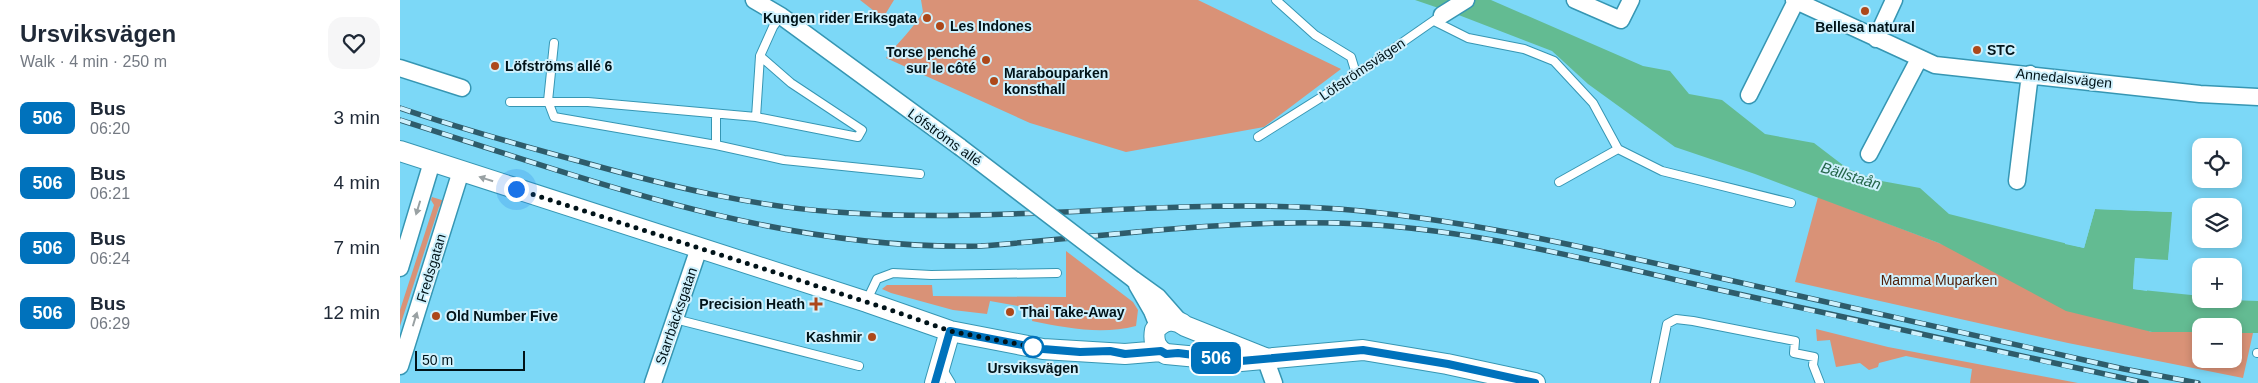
<!DOCTYPE html>
<html lang="en">
<head>
<meta charset="utf-8">
<style>
	body { margin:0; font-family:Arial,sans-serif; background:#f6f6f7; color:#1f2937; height:100vh; display:flex; flex-direction:column; font-size:19px; white-space:nowrap }
	* { box-sizing:border-box; margin:0 }
	p { font-size:16px; color:#747a83 }
	.icon { flex:none; width:28px; height:28px; fill:none; stroke:currentColor; stroke-width:2; stroke-linecap:round; stroke-linejoin:round }
	.map { position:relative; flex:1; overflow:hidden }
	.drawer { display:flex; flex-direction:column; background:#fff; width:400px }
	.drawer>* { flex:none }
	.badge { padding:0 10px; border-radius:8px; font-size:18px; line-height:32px }
	.buttons { position:absolute; left:1792px; top:138px; display:grid; gap:10px }
	.buttons a { display:grid; place-items:center; width:50px; height:50px; border-radius:10px; background:#fff; box-shadow:0 2px 8px #0003; font-size:25px }
	.scale { position:absolute; left:15px; bottom:12px; width:110px; box-sizing:border-box; padding-left:5px; border:2px solid #011319; border-top:0; font-size:14px; line-height:18px; white-space:nowrap; color:#011319; -webkit-text-stroke:4px #cff1fd; paint-order:stroke }
	.you { position:absolute; width:25px; height:25px; margin:-12px; border:4px solid #fff; border-radius:50%; background:#1a73e8; box-shadow:0 0 0 8px #1a73e833 }
	.map>.badge { position:absolute; translate:-50% -50%; box-shadow:0 0 0 2px #fff }
	.round { display:grid; place-items:center; flex:none; width:52px; height:52px; border-radius:15px; background:#f6f6f7 }
	.head { display:flex; align-items:center; justify-content:space-between; height:85px; padding:0 20px }
	h1 { font-size:24px; font-weight:600; line-height:38px }
	ul { padding:0; list-style:none }
	li { display:flex; align-items:center; gap:15px; height:65px; padding:0 20px }
	li div { flex:1 }
	li b { display:block; font-size:19px }
	li em { font-style:normal }
	li .badge { min-width:55px; font-weight:700; text-align:center }
	main { display:flex; flex:1; min-height:0 }
	.map>svg:first-child { display:block }
	.green { fill:#d99277 }
	.water { fill:#63bb92 }
	.pier { fill:#7cd8f7 }
	.lines { fill:none; stroke-linecap:round; stroke-linejoin:round }
	.service-casing { stroke:#3696b3; stroke-width:10 }
	.minor-casing { stroke:#3696b3; stroke-width:19 }
	.tertiary-casing { stroke:#3696b3; stroke-width:22 }
	.service { stroke:#fff; stroke-width:8 }
	.minor { stroke:#fff; stroke-width:16 }
	.tertiary { stroke:#fff; stroke-width:20 }
	.rail-casing { stroke:#2e5c6b; stroke-width:5.5 }
	.rail { stroke:#cff1fd; stroke-width:4; stroke-dasharray:11; stroke-linecap:butt }
	.minor-bridge-casing { stroke:#3696b3; stroke-width:19; stroke-linecap:butt }
	.minor-bridge { stroke:#fff; stroke-width:16 }
	.oneway { fill:#99a1a3 }
	.line-casing { stroke:#fff; stroke-width:11 }
	.line { stroke:#0072bc; stroke-width:8 }
	.walk { stroke:#011319; stroke-width:5; stroke-dasharray:0 9 }
	.poi-dot { fill:#ad481a; stroke:#cff1fd; stroke-width:2 }
	.stop-dot { fill:#fff; stroke:#0072bc; stroke-width:2.5 }
	.labels { text-anchor:middle; stroke-width:4; stroke-linejoin:round; paint-order:stroke }
	.poi-label { font-size:14px; font-weight:bold; fill:#011319; stroke:#cff1fd; text-anchor:start }
	.street-label { font-size:14px; fill:#011319; stroke:#cff1fd }
	.park-label { font-size:14px; fill:#4e1d07; stroke:#cff1fd }
	.stop-label { font-size:14px; font-weight:bold; fill:#011319; stroke:#cff1fd }
	.water-label { font-size:15px; font-style:italic; fill:#246549; stroke:#cff1fd }
</style>
</head>
<body>
<main>
<section class="drawer">
<div class="head"><div><h1>Ursviksvägen</h1><p>Walk · 4 min · 250 m</p></div><a class="round"><svg class="icon" aria-label="heart" viewBox="0 0 24 24"><path d="M12 20l-8-8c-3-5 5-10 8-4 3-6 11-1 8 4z"/></svg></a></div>
<ul>
<li><span class="badge" style="background:#0072bc;color:#fff">506</span><div><b>Bus</b><p>06:20</p></div><em>3 min</em></li>
<li><span class="badge" style="background:#0072bc;color:#fff">506</span><div><b>Bus</b><p>06:21</p></div><em>4 min</em></li>
<li><span class="badge" style="background:#0072bc;color:#fff">506</span><div><b>Bus</b><p>06:24</p></div><em>7 min</em></li>
<li><span class="badge" style="background:#0072bc;color:#fff">506</span><div><b>Bus</b><p>06:29</p></div><em>12 min</em></li>
</ul>
</section>
<div class="map">
<svg width="1858" height="383" viewBox="0 0 1858 383">
	<rect width="100%" height="100%" fill="#7cd8f7"/>
	<path class="green" d="M460 0H494L483 18Z
		M521 0H798L941 69 864 127 726 152 630 123 486 58C498 42 513 29 523 12Z
		M32 197 45 201 43 204 39 207 0 326V310L34 205 31 200Z
		M1418 197 1539 243 1751 332H1801V359H1834V333H1853L1843 378 1668 343 1395 282Z
		M666 251 733 302 738 310 736 326C701 335 667 328 632 321L634 309 590 301 587 314 553 310 491 293 482 289 487 285H532L533 296 666 297Z
		M1416 329 1488 347 1678 383H1570L1572 369 1506 356 1479 363 1478 367 1469 370 1460 363 1436 367 1430 340 1417 341Z"/>
	<path class="water" d="M1015 0H1091L1243 66 1270 71 1289 94 1322 100 1365 134 1414 143 1448 169 1476 180 1520 188 1549 214 1684 248 1695 209 1773 212 1768 261 1735 258 1733 289 1801 296V299L1858 301V333H1834V326H1801V332H1752L1666 311 1539 243 1355 174 1275 147 1188 84 1152 51 1056 14Z"/>
	<path class="pier" d="M1694 207 1775 211 1770 262 1738 261 1736 287 1747 289V291L1733 289 1735 258 1768 260 1772 212 1695 209 1684 248 1665 244V242L1682 245Z"/>
	<g class="lines">
		<g class="service-casing">
			<path id="service" d="M876 0 915 35 951 57 954 67 958 73
				M1034 21 1068 38 1124 49 1154 61 1193 103 1218 149 1262 171 1391 203
				M154 43 148 101 154 117 316 145 384 160 520 174
				M110 102H188L356 117 458 137 462 130 391 83 360 56 373 27 381 16
				M356 117 360 56
				M858 137 944 83 1036 19
				M316 145V115
				M1159 182 1218 149
				M467 300 477 279 493 273 531 275 657 273
				M275 319 459 366
				M1857 353H1858
				M542 368 551 383
				M1255 383 1267 324 1276 319 1293 321 1395 341 1394 353 1414 357 1413 365 1420 383"/>
		</g>
		<g class="minor-casing">
			<path id="minor" d="M354 0 381 16 560 147
				M1175 0 1221 20 1231 0
				M1394 0 1535 65 1800 94 1858 97
				M1042 15 1066 0
				M1476 39 1494 0
				M0 68 62 88
				M1349 95 1396 1
				M1469 154 1519 59
				M1617 181 1630 74
				M0 268 32 162
				M733 279 758 297 780 322
				M737 285 752 311 758 326
				M865 358 874 383
				M0 366 61 171
				M253 383 299 248"/>
		</g>
		<g class="tertiary-casing">
			<path id="tertiary" d="M0 151 467 302 550 331 643 349 725 354 761 351
				M865 358 785 326C774 317 763 320 755 330 753 341 756 349 766 354L841 361 963 350 1047 364 1135 383
				M535 383 550 331"/>
		</g>
		<use href="#service" class="service"/>
		<use href="#minor" class="minor"/>
		<use href="#tertiary" class="tertiary"/>
		<g class="rail-casing">
			<path id="rail" d="M0 108C62 129 123 146 186 163 268 186 351 206 436 212 604 225 771 197 939 209 1065 219 1188 248 1311 276 1449 307 1587 338 1724 369L1798 383
				M0 120C191 180 378 251 581 246 699 237 818 220 937 223 1061 226 1190 260 1311 288 1456 321 1601 352 1746 383"/>
		</g>
		<use href="#rail" class="rail"/>
		<g class="minor-bridge-casing">
			<path id="minor-bridge" d="M560 147 733 279"/>
		</g>
		<use href="#minor-bridge" class="minor-bridge"/>
	</g>
	<defs><path id="oneway-solid" d="M-6-.8H1V-3.2L6.5 0L1 3.2V.8H-6Z" transform="scale(1.25)"/></defs>
	<g class="oneway">
		<use href="#oneway-solid" transform="translate(86 179) rotate(-162)"/>
		<use href="#oneway-solid" transform="translate(18 208) rotate(107)"/>
		<use href="#oneway-solid" transform="translate(15 319) rotate(-73)"/>
	</g>
	<g class="lines">
		<g class="line-casing">
			<path id="line" d="M535 383 550 331 643 349 680 352 710 351 725 354 761 351 766 354 778 353 841 361 963 350 1048 364 1135 383"/>
		</g>
		<use href="#line" class="line"/>
		<path class="walk" d="M116 189 479 306 550 331 633 347"/>
	</g>
	<g class="poi-dot">
		<circle cx="1465" cy="11" r="5"/>
		<circle cx="527" cy="18" r="5"/>
		<circle cx="540" cy="26" r="5"/>
		<circle cx="1577" cy="50" r="5"/>
		<circle cx="586" cy="60" r="5"/>
		<circle cx="95" cy="66" r="5"/>
		<circle cx="594" cy="81" r="5"/>
		<path d="M413.5 296.5h5v5h5v5h-5v5h-5v-5h-5v-5h5z"/>
		<circle cx="610" cy="312" r="5"/>
		<circle cx="36" cy="316" r="5"/>
		<circle cx="472" cy="337" r="5"/>
	</g>
	<circle class="stop-dot" cx="633" cy="347" r="10"/>
	<g class="labels">
		<g class="poi-label">
			<text x="517" y="23" text-anchor="end">Kungen rider Eriksgata</text>
			<text x="550" y="31">Les Indones</text>
			<text x="1465" y="32" text-anchor="middle">Bellesa natural</text>
			<text x="1587" y="55">STC</text>
			<text x="576" y="57" text-anchor="end">Torse penché<tspan x="576" dy="16">sur le côté</tspan></text>
			<text x="105" y="71">Löfströms allé 6</text>
			<text x="604" y="78">Marabouparken<tspan x="604" dy="16">konsthall</tspan></text>
			<text x="405" y="309" text-anchor="end">Precision Heath</text>
			<text x="620" y="317">Thai Take-Away</text>
			<text x="46" y="321">Old Number Five</text>
			<text x="462" y="342" text-anchor="end">Kashmir</text>
		</g>
		<g class="street-label">
			<text transform="translate(962 69) rotate(-34)" y="5">Löfströmsvägen</text>
			<text transform="translate(1664 78) rotate(6)" y="5">Annedalsvägen</text>
			<text transform="translate(545 137) rotate(36)" y="5">Löfströms allé</text>
			<text transform="translate(31 268) rotate(-73)" y="5">Fredsgatan</text>
			<text transform="translate(276 316) rotate(-71)" y="5">Starrbäcksgatan</text>
		</g>
		<g class="park-label">
			<text x="1539" y="285">Mamma Muparken</text>
		</g>
		<g class="stop-label">
			<text x="633" y="373">Ursviksvägen</text>
		</g>
		<g class="water-label">
			<text transform="translate(1451 176) rotate(17)" y="5">Bällstaån</text>
		</g>
	</g>
</svg>
<div class="buttons">
<a><svg class="icon" aria-label="locate" viewBox="0 0 24 24"><circle cx="12" cy="12" r="6"/><path d="M12 2v4M12 18v4M2 12h4M18 12h4"/></svg></a>
<a><svg class="icon" aria-label="layers" viewBox="0 0 24 24"><path d="M12 4l9 5-9 5-9-5zM3 14l9 5 9-5"/></svg></a>
<a>+</a>
<a>−</a>
</div>
<div class="scale">50 m</div>
<div class="you" style="left:116px;top:189px"></div>
<b class="badge" style="left:816px;top:358px;background:#0072bc;color:#fff">506</b>
</div>
</main>
</body>
</html>
